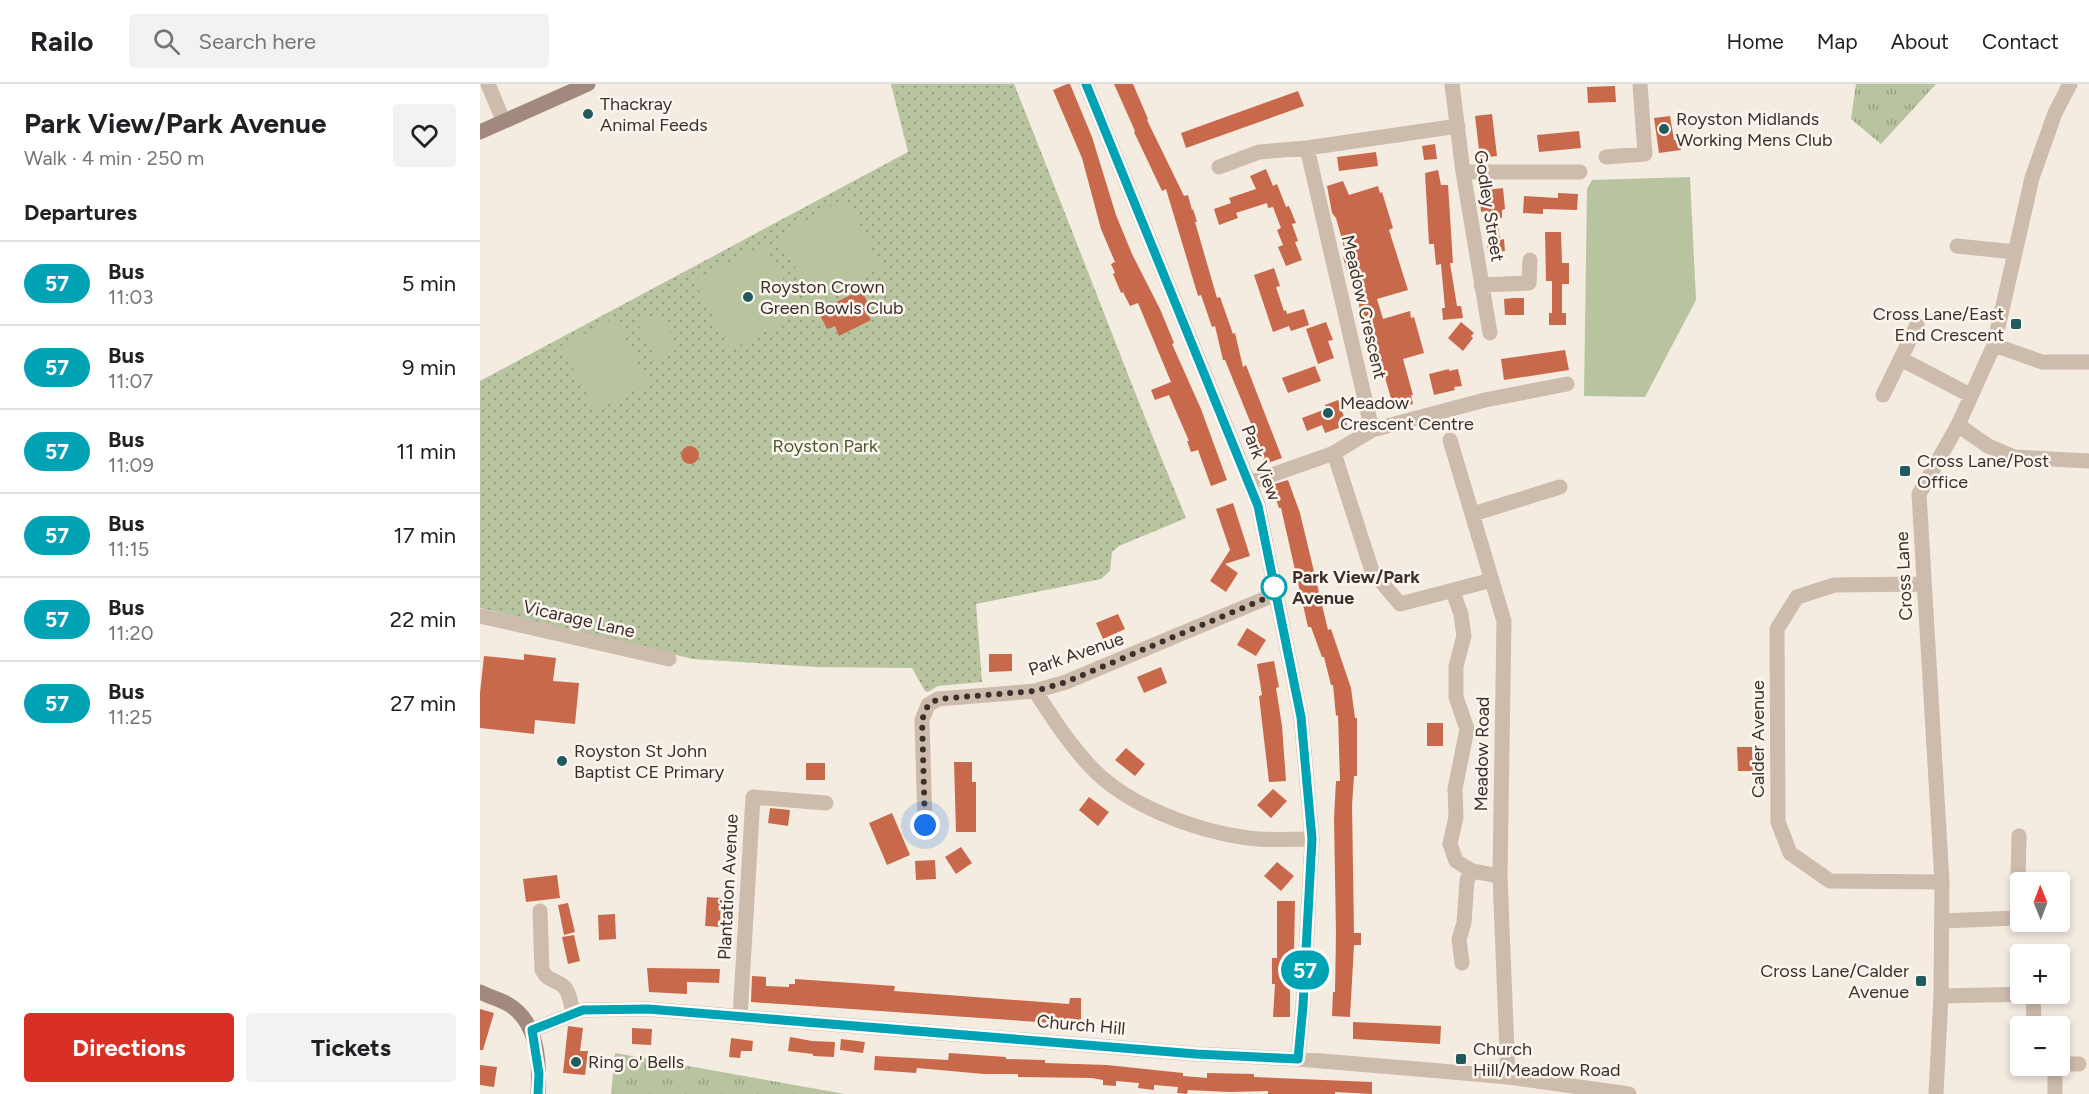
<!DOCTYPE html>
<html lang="en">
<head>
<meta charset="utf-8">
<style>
	body { margin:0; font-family:Figtree,sans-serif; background:#f2f2f2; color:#202124; height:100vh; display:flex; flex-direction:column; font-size:22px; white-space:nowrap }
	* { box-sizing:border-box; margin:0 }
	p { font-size:20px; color:#757577 }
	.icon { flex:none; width:33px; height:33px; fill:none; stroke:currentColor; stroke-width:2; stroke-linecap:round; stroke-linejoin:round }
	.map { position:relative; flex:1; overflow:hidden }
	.drawer { display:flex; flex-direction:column; background:#fff; width:480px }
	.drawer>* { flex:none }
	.badge { padding:0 12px; border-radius:20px; font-size:21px; line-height:39px }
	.needle { width:39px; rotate:359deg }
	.tools { position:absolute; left:1530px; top:788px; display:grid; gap:12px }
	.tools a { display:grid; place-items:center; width:60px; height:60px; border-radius:6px; background:#fff; box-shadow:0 3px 9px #0003; font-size:30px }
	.you { position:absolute; width:30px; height:30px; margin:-15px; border:4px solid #fff; border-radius:50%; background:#1a73e8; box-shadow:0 0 0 9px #1a73e833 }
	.map>.badge { position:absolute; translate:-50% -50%; box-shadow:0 0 0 3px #fff }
	h2 { padding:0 24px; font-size:22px; line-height:54px }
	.round { display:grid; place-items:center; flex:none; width:63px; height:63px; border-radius:6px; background:#f2f2f2 }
	.summary { display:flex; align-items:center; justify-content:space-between; height:102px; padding:0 24px }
	h1 { font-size:28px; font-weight:700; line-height:45px }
	.button { display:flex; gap:12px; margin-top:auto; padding:12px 24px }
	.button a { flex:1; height:69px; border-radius:6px; background:#d93025; color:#fff; font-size:24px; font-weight:700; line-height:69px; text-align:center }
	.button a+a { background:#f2f2f2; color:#202124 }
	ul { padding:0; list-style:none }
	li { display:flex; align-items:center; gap:18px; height:84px; padding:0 24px; border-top:2px solid #e0e0e0 }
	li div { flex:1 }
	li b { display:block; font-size:22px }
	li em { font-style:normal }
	li .badge { min-width:66px; font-weight:700; text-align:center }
	header { display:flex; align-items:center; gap:36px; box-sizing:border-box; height:84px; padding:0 30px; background:#fff; border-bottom:2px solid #e0e0e0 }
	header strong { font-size:28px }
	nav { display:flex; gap:33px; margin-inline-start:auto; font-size:21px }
	.search { width:420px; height:54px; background:#f2f2f2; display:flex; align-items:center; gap:15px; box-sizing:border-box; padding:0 21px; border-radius:6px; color:#757577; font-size:22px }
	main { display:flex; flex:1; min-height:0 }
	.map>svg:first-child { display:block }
	.grass { fill:url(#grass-tufts) }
	.park { fill:url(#park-dots) }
	.garden { fill:#b8c4a0 }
	.building { fill:#c8694b }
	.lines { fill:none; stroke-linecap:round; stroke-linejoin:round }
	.street { stroke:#cdbbac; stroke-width:15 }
	.secondary { stroke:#a18a7d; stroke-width:15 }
	.line-casing { stroke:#fff; stroke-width:14 }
	.line { stroke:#00a3b4; stroke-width:9 }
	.walk { stroke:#3b302b; stroke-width:6; stroke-dasharray:0 10.8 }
	.poi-dot { fill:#1f5a5e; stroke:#fbf5ee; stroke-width:2 }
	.stop-dot { fill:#fff; stroke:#00a3b4; stroke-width:3 }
	.labels { text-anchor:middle; stroke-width:5; stroke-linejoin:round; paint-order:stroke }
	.poi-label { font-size:18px; fill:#3b302b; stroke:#fbf5ee; text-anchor:start }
	.street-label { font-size:18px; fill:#3b302b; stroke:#fbf5ee }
	.park-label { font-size:18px; fill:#4a5a2e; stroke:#fbf5ee }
	.stop-label { font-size:18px; font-weight:bold; fill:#3b302b; stroke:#fbf5ee; text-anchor:start }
</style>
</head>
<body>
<header>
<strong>Railo</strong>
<div class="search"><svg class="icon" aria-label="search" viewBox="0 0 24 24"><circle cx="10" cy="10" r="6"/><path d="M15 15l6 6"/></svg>Search here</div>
<nav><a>Home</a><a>Map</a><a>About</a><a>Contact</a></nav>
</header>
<main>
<section class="drawer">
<div class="summary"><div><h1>Park View/Park Avenue</h1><p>Walk · 4 min · 250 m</p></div><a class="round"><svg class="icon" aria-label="heart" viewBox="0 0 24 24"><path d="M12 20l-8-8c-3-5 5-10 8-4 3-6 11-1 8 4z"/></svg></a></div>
<h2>Departures</h2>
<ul>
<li><span class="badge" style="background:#00a3b4;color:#fff">57</span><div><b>Bus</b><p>11:03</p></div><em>5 min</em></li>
<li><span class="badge" style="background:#00a3b4;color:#fff">57</span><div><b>Bus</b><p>11:07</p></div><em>9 min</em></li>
<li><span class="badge" style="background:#00a3b4;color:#fff">57</span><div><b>Bus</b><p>11:09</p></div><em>11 min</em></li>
<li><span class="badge" style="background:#00a3b4;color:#fff">57</span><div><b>Bus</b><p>11:15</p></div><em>17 min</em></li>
<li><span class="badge" style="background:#00a3b4;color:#fff">57</span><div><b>Bus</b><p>11:20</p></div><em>22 min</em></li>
<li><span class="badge" style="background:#00a3b4;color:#fff">57</span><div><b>Bus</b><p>11:25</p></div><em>27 min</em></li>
</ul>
<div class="button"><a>Directions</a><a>Tickets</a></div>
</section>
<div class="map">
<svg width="1609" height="1010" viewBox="0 0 1609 1010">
	<defs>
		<pattern id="grass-tufts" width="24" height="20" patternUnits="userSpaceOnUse" patternTransform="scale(1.5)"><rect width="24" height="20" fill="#b8c4a0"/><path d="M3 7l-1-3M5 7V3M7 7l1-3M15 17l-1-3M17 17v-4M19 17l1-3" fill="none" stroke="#97a083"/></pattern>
		<pattern id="park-dots" width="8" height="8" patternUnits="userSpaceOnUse" patternTransform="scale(1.5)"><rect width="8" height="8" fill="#b8c4a0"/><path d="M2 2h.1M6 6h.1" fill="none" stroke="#97a083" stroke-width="1.8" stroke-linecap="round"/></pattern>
	</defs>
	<rect width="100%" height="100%" fill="#f4ebe1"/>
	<path class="grass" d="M1376 0H1456L1401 60 1371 35Z
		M135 969 365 1010H131Z"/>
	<path class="park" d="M411 0H534C592 144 646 290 706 434L639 462 632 468 630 487 621 495 496 520 502 598 458 602 448 608 445 607 432 584 337 583 213 575 0 524V297L428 68Z"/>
	<path class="garden" d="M1210 93 1216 216 1165 313 1104 312 1107 105 1112 96Z
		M365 115 402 183 335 219 298 152Z
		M285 161 321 229 251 266 214 197Z
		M179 229 198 265 177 276 158 240Z
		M134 234 168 299 116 327 81 262Z"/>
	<path class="building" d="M587 0H590L612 53 636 131 652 170 680 225 694 259 692 260 721 325 747 396 731 402 718 366 711 368 707 357H709L689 311 675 316 671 306 691 298 658 219 650 222 643 208 641 209 633 190 635 189 631 180 635 178 621 145 602 74 573 6Z
		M634 0H653L668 35 667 36 704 112 708 111 712 126 713 125 717 138H715L737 214 740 213 753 250 755 249 763 283 766 281 802 374 785 380 778 357 745 276H743L735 242 732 243 721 211 718 212 686 105 682 107 654 48 655 47Z
		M1135 2 1136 18 1108 19 1107 3Z
		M818 7 824 22 706 64 701 49Z
		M1012 30 1017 72 1000 74 995 32Z
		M1190 32 1194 56 1199 55 1201 66 1179 69 1174 34Z
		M1099 47 1101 64 1059 68 1057 51Z
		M955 60 957 75 944 76 942 62Z
		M896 68 898 82 859 87 857 73Z
		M786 85 793 102 797 100 806 123 809 122 816 139 812 140 818 157 815 158 822 176 806 182 798 163 803 161 797 146 801 144 793 123 788 124 787 119 756 129 758 134 739 141 734 125 751 119 749 114 776 105 770 92Z
		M958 86 961 101H968L973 179H970L977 222H981L983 234 963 236 962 224H965L961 180 956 181 954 160H949L945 89Z
		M863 97 869 111 898 102 900 109 902 108 913 144 909 146 928 206 897 215 903 235 930 227 931 234 934 233 944 269 923 275 933 311H931L933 320 917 324 914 317 912 318 904 290 902 291 892 254 889 255 887 246 884 241 882 242 878 228 880 227 878 214 872 191 869 186 867 187 863 173 865 172 863 159 856 134 852 129 847 102Z
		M1023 104 1025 125 1022 126V134H1017L1020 156 1024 155 1025 167 1008 169 1007 158 1010 157 1007 135 1005 127 1001 128 999 107Z
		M1078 109 1098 110 1097 126 1063 125V130L1043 129 1044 112 1078 114Z
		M1065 148H1081L1082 179H1089V200H1082V229H1086V241H1069V229H1072V197H1066Z
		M794 184 800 202 796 203 804 227 806 226 807 230 824 225 829 241 811 247 809 242 793 248 774 191Z
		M381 206 389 221 384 224 391 236 359 252 355 242 347 245 338 227Z
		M1034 214H1044V231H1025L1024 215Z
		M846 238 853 256 848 257 854 274 838 280 826 245Z
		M981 238 994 249 991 252 993 254 983 267 968 254Z
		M1085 266 1089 286 1024 296 1021 275Z
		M835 282 841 297 808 309 802 294Z
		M969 285V287L978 285 982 302 974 303 975 306 954 311 949 290Z
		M858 316 867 341 845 349 842 341 827 347 822 334 846 325 845 321Z
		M201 371a9 9 0 1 1 18 0a9 9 0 1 1-18 0Z
		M808 396 820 429 848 546 851 545 871 604 875 634H877V692H874L872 721 874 849H881V861H874L870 933 852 932 853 908H855L856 849 854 734 856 697H860L858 631 856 632 853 601H851L844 573H842L831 543H828L801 424H799L791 401Z
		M753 419 770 472 745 480 758 489 746 508 730 497 750 466 736 425Z
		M638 530 645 545 623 555 616 539Z
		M767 544 786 556 776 572 757 561Z
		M44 570 76 574 73 597 99 599 95 640 55 636 54 650 0 644V609L4 572 44 576Z
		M509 570H532V587L509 588Z
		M794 577 799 603 796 604 802 642 806 697 789 698 779 612 782 611 777 580Z
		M681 583 687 599 664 609 657 593Z
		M947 639H963V662H947Z
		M1257 663H1272L1273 687H1258Z
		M646 664 665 680 655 692 635 676Z
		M474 678H492V698H496V748H476Z
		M326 679H345V696H326Z
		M793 705 807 717 791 734 777 721Z
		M609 713 629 728 618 742 599 726Z
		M290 724 310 726 308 742 288 739Z
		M412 729 430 771 407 781 389 739Z
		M481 763 492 779 476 790 465 773Z
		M455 776 456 795 436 796 435 777Z
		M797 778 814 792 801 807 784 792Z
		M77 791 80 814 46 818 43 795Z
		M227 813 241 814 240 843 225 842Z
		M797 817H815L814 869H810V933H793L795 900H792V874H797Z
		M88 819 95 848 84 851 78 821Z
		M135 830 136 855 119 856 118 831Z
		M94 851 100 877 88 880 82 853Z
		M167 884 240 885 239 899 207 898V910L169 908Z
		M272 892 286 893V902L309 903V900H315V895L415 902 414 907 589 920 590 914H601V941L271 918Z
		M0 925 14 929 3 966H0Z
		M873 938 961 942 960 960 873 955Z
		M88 942 103 944 100 967H108L105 991 83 989Z
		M152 944 172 945 171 961 152 960Z
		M310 953 332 957 355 958 354 973 333 972V970L308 967Z
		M251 954 273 957 272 967H261L260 974 249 973Z
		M361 955 385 958 383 969 360 966Z
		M469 969 526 973V975L565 976V979L627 981 703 989V992L727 994V989L774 990V993L892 998V1010L855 1008V1010H788V1007L749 1008 708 1006 707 1010 697 1009 698 1003 674 1001V1006L658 1004 659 999 636 997V1002L623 1001V996L612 994 538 993V990H504L437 984 436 989 394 986 395 972 468 976Z
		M0 981 17 983 14 1003 0 1001Z"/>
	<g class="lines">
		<path class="street" d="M8 0 23 36
			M606 0 778 421 821 633 832 755 823 922 818 975
			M972 0 983 88 1010 249
			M1126 73 1165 70 1160 0
			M739 83 779 68 827 64 978 42
			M983 88H1100
			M1477 162 1534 168
			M1001 201 1049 199 1050 176
			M1514 261 1562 278H1609
			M1421 275 1490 311
			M1403 311 1437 241
			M1478 341 1508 362 1534 373 1609 377
			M892 346 1005 316 1087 300
			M970 356 1024 537 1020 792 1028 993
			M854 369 892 487 920 520 1012 496
			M769 399 854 369 892 346 827 64
			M993 430 1080 403
			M1444 500 1354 501 1317 513 1297 545 1298 738 1310 769 1350 797 1462 798
			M973 508 981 530 984 552 976 582V613L987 645 975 705 976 733 970 760 976 777 992 787 1020 792
			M0 532 189 575
			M555 607C572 633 588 658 609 681 645 721 715 747 768 754 788 757 811 755 832 755
			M445 741 442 636 448 621 458 615 555 607 586 598 796 510
			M60 827 62 886C67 896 73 895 82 901 90 907 91 920 93 930
			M1462 837 1537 834 1539 752
			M982 879 979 855 984 839 987 796 992 787
			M1461 912 1553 910 1554 936
			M260 933 273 713 346 719
			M52 946 103 926 168 925 715 970 818 975 949 986 1028 993 1149 1010
			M1580 980H1599
			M1575 981V1010
			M1456 1010 1461 912 1462 798 1439 410 1478 341 1514 261 1552 94 1575 29 1590 0"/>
		<path class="secondary" d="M0 48 108 0
			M0 908C8 912 18 915 26 919 58 936 60 977 58 1010"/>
	</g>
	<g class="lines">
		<g class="line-casing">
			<path id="line" d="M58 1010 59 990 52 946 103 926 168 925 716 970 818 975 823 922 832 755 821 633 778 422 606 0"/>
		</g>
		<use href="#line" class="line"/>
		<path class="walk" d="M445 741 442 636 448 621 458 615 555 607 586 598 796 510 794 503"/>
	</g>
	<g class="poi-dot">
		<circle cx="108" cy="30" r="6"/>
		<circle cx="1184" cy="45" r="6"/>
		<circle cx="268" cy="213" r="6"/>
		<rect x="1530" y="234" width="12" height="12" rx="3"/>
		<circle cx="848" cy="329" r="6"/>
		<rect x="1419" y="381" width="12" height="12" rx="3"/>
		<circle cx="82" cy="677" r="6"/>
		<rect x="1435" y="891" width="12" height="12" rx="3"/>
		<rect x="975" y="969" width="12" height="12" rx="3"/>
		<circle cx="96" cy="978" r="6"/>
	</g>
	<circle class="stop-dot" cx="794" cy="503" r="12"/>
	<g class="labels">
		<g class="poi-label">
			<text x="120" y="26">Thackray<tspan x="120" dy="21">Animal Feeds</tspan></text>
			<text x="1196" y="41">Royston Midlands<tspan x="1196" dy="21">Working Mens Club</tspan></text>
			<text x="280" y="209">Royston Crown<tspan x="280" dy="21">Green Bowls Club</tspan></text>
			<text x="1524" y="236" text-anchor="end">Cross Lane/East<tspan x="1524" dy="21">End Crescent</tspan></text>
			<text x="860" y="325">Meadow<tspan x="860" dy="21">Crescent Centre</tspan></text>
			<text x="1437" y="383">Cross Lane/Post<tspan x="1437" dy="21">Office</tspan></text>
			<text x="94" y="673">Royston St John<tspan x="94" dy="21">Baptist CE Primary</tspan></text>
			<text x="1429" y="893" text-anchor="end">Cross Lane/Calder<tspan x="1429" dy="21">Avenue</tspan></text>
			<text x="993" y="971">Church<tspan x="993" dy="21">Hill/Meadow Road</tspan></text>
			<text x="108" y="984">Ring o' Bells</text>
		</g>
		<g class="street-label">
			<text transform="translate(1009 122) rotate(81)" y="6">Godley Street</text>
			<text transform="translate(884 223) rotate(77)" y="6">Meadow Crescent</text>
			<text transform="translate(781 379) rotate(69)" y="6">Park View</text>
			<text transform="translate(1424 492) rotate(-93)" y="6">Cross Lane</text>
			<text transform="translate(99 535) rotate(13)" y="6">Vicarage Lane</text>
			<text transform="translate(596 570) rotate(-19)" y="6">Park Avenue</text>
			<text transform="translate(1278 655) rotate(-90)" y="6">Calder Avenue</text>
			<text transform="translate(1002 670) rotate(-89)" y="6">Meadow Road</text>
			<text transform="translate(248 803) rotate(-87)" y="6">Plantation Avenue</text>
			<text transform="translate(601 941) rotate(5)" y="6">Church Hill</text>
		</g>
		<g class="park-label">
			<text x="345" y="368">Royston Park</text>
		</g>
		<g class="stop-label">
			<text x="812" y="499">Park View/Park<tspan x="812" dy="21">Avenue</tspan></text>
		</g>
	</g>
</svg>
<div class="tools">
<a><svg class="needle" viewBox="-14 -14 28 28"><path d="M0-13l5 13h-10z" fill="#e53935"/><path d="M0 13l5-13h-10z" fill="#757577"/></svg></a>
<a>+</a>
<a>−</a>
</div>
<div class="you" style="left:445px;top:741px"></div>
<b class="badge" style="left:825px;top:886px;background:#00a3b4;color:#fff">57</b>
</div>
</main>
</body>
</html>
